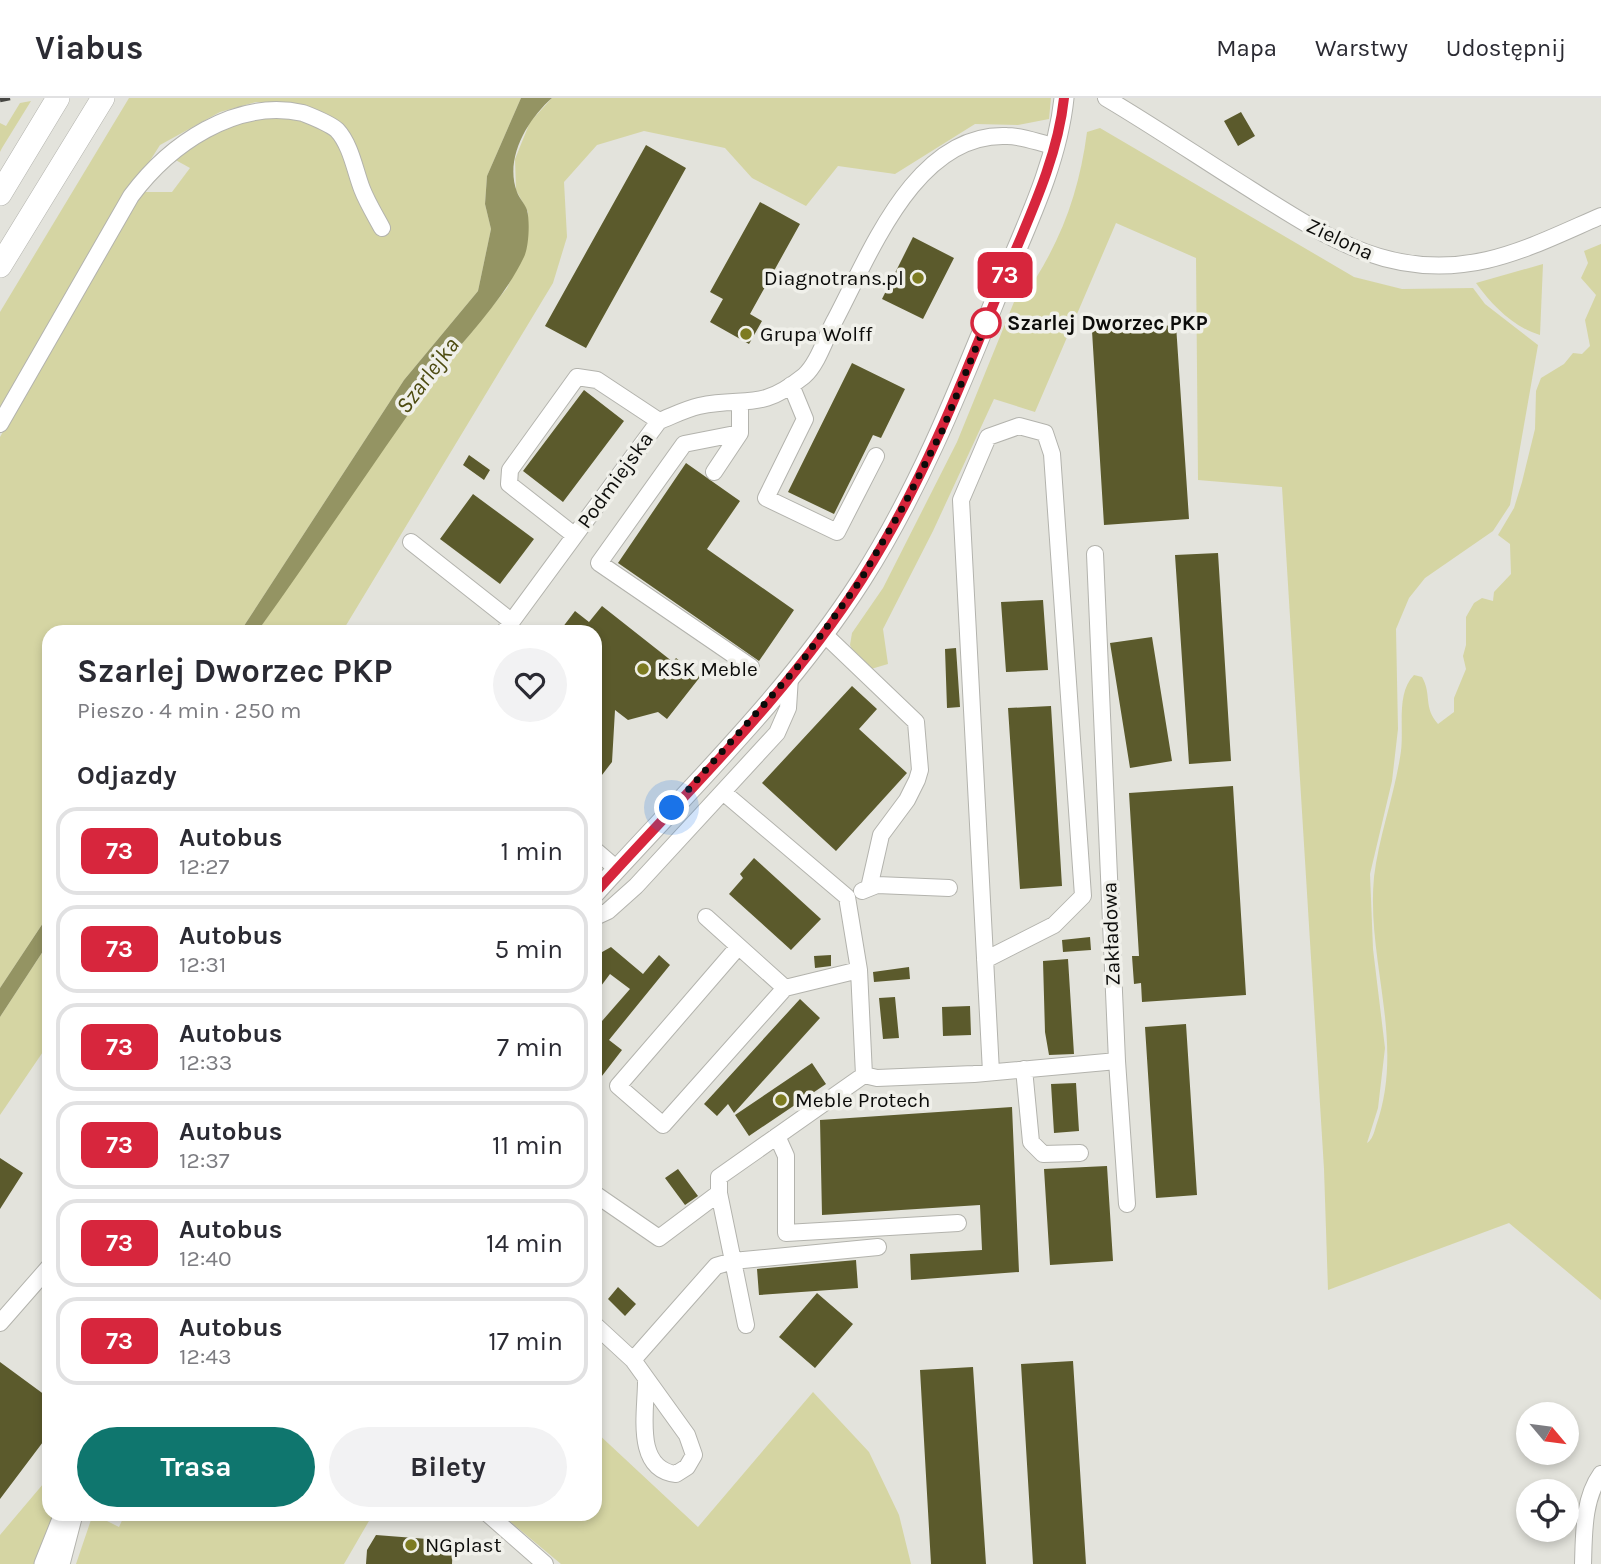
<!DOCTYPE html>
<html lang="pl">
<head>
<meta charset="utf-8">
<style>
	body { margin:0; font-family:Karla,sans-serif; background:#f2f2f3; color:#2b2b33; height:100vh; display:flex; flex-direction:column; font-size:26px; white-space:nowrap }
	* { box-sizing:border-box; margin:0 }
	p { font-size:23px; color:#7c7c81 }
	.icon { flex:none; width:38px; height:38px; fill:none; stroke:currentColor; stroke-width:2; stroke-linecap:round; stroke-linejoin:round }
	.map { position:relative; flex:1; overflow:hidden }
	.sheet { position:absolute; left:42px; top:527px; width:560px; height:896px; display:flex; flex-direction:column; background:#fff; border-radius:21px; box-shadow:0 4px 10px #0003 }
	.sheet>* { flex:none }
	.badge { padding:0 14px; border-radius:10px; font-size:24px; line-height:46px }
	.needle { width:46px; rotate:119deg }
	.tools { position:absolute; left:1516px; top:1304px; display:grid; gap:14px }
	.tools a { display:grid; place-items:center; width:63px; height:63px; border-radius:50%; background:#fff; box-shadow:0 4px 10px #0003; font-size:35px }
	.you { position:absolute; width:35px; height:35px; margin:-18px; border:5px solid #fff; border-radius:50%; background:#1a73e8; box-shadow:0 0 0 10px #1a73e833 }
	.map>.badge { position:absolute; translate:-50% -50%; box-shadow:0 0 0 4px #fff }
	h2 { padding:0 35px; font-size:26px; line-height:63px }
	.round { display:grid; place-items:center; flex:none; width:74px; height:74px; border-radius:37px; background:#f2f2f3 }
	.summary { display:flex; align-items:center; justify-content:space-between; height:119px; padding:0 35px }
	h1 { font-size:33px; font-weight:700; line-height:52px }
	.action { display:flex; gap:14px; margin-top:auto; padding:14px 35px }
	.action a { flex:1; height:80px; border-radius:42px; background:#0f766e; color:#fff; font-size:28px; font-weight:700; line-height:80px; text-align:center }
	.action a+a { background:#f2f2f3; color:#2b2b33 }
	ul { padding:0; list-style:none }
	li { display:flex; align-items:center; gap:21px; height:88px; margin:0 14px 10px; padding:0 21px; border:4px solid #e1e1e2; border-radius:21px }
	li div { flex:1 }
	li b { display:block; font-size:26px }
	li em { font-style:normal }
	li .badge { min-width:77px; font-weight:700; text-align:center }
	header { display:flex; align-items:center; gap:42px; box-sizing:border-box; height:98px; padding:0 35px; background:#fff; border-bottom:2px solid #e1e1e2 }
	header strong { font-size:33px }
	nav { display:flex; gap:38px; margin-inline-start:auto; font-size:24px }
	.map>svg:first-child { display:block }
	.green { fill:#d5d5a3 }
	.water { fill:#949463 }
	.building { fill:#5b5a2c }
	.lines { fill:none; stroke-linecap:round; stroke-linejoin:round }
	.minor-casing { stroke:#b3b3ad; stroke-width:18 }
	.major-casing { stroke:#b3b3ad; stroke-width:21 }
	.highway-casing { stroke:#b3b3ad; stroke-width:24 }
	.minor { stroke:#fff; stroke-width:16 }
	.major { stroke:#fff; stroke-width:19 }
	.highway { stroke:#fff; stroke-width:23 }
	.rail { stroke:#474743; stroke-width:4.5; stroke-dasharray:12 12; stroke-linecap:butt }
	.line-casing { stroke:#fff; stroke-width:16 }
	.line { stroke:#d7263d; stroke-width:10 }
	.walk { stroke:#0c0c0a; stroke-width:7; stroke-dasharray:0 12.6 }
	.poi-dot { fill:#7d7b21; stroke:#f0f0ea; stroke-width:2.5 }
	.stop-dot { fill:#fff; stroke:#d7263d; stroke-width:3.5 }
	.labels { text-anchor:middle; stroke-width:7; stroke-linejoin:round; paint-order:stroke }
	.street-label { font-size:21px; fill:#0c0c0a; stroke:#f0f0ea }
	.poi-label { font-size:21px; fill:#0c0c0a; stroke:#f0f0ea; text-anchor:start }
	.stop-label { font-size:21px; font-weight:bold; fill:#0c0c0a; stroke:#f0f0ea; text-anchor:start }
	.water-label { font-size:23px; font-style:italic; fill:#4d4b10; stroke:#f0f0ea }
</style>
</head>
<body>
<header>
<strong>Viabus</strong>
<nav><a>Mapa</a><a>Warstwy</a><a>Udostępnij</a></nav>
</header>
<div class="map">
<svg width="1601" height="1466" viewBox="0 0 1601 1466">
	<rect width="100%" height="100%" fill="#e3e3dc"/>
	<path class="green" d="M129 0H521L487 78 485 106 491 131 478 193 404 282 240 534H49V816L0 890V339L141 94H172L190 70 172 60 242 16 294 6 256 4 220 14 160 47 69 190 0 315V214Z
		M552 0H1051L1049 21 1018 27 975 26 895 76 838 68 806 108 752 80 725 50 644 33 597 47 564 84 567 139 553 185 342 534H257L352 394 429 287 507 190 527 148 528 114 516 92 515 61 530 24Z
		M31 3 2 50 0 54V25L6 28 20 5Z
		M1100 30 1354 179 1402 191 1473 190 1485 206 1538 247 1510 407 1493 433 1425 480 1409 500 1396 531 1398 631 1392 683 1370 776 1373 851 1385 950 1378 1010 1367 1045C1372 1042 1374 1035 1376 1028 1406 945 1366 863 1374 779 1379 737 1395 696 1401 653 1404 629 1396 595 1414 577L1422 579C1432 596 1423 609 1438 626L1454 614V600L1466 571 1463 558 1466 547V519L1474 505 1482 500 1493 503 1494 494 1511 476 1510 446 1498 437 1514 410 1522 384 1535 331 1536 293 1541 280 1564 266 1573 255 1582 256 1590 248 1585 222 1596 197 1581 180 1588 165 1584 153 1601 146V1202L1509 1125 1328 1192 1324 1071 1282 389 1198 382 1196 160 1116 125 1035 314 994 301 933 433 883 531 888 566 871 571 856 561 850 547 852 535 883 490 957 344 1025 177 1036 180C1065 133 1080 88 1087 34Z
		M1543 166 1540 237C1513 229 1492 207 1476 185Z
		M49 844V945L0 1017V919Z
		M813 1294 869 1354 899 1417 911 1466H561L501 1416H595V1333L698 1429Z
		M49 1379V1416H54L35 1466H0V1437Z
		M93 1416H105L103 1421 119 1429 125 1416H373L344 1466H76Z"/>
	<path class="water" d="M521 0H552C528 21 504 60 517 94 519 100 525 106 527 112 530 123 529 149 524 159 501 207 461 243 430 286 371 368 316 452 257 534H240L404 282 478 193 491 131 485 106 487 78Z
		M49 816V844L0 919V890Z"/>
	<path class="building" d="M1241 14 1255 38 1238 48 1224 23Z
		M646 47 686 70 586 250 545 228Z
		M760 104 800 126 750 216 762 223 749 246 710 224 723 201 710 194Z
		M913 139 954 160 923 221 882 201Z
		M1176 227 1189 421 1104 427 1092 233Z
		M852 265 905 291 881 340 873 337 834 416 788 394Z
		M584 292 624 323 563 404 523 373Z
		M469 357 490 372 484 382 463 367Z
		M686 365 740 403 707 451 794 512 759 563 618 465Z
		M473 396 534 441 500 486 440 441Z
		M1218 455 1231 663 1189 666 1175 457Z
		M1043 502 1048 572 1006 574 1001 504Z
		M602 508 673 564 676 560 700 579 667 621 658 614 628 622 615 612 612 664 595 686V609L601 602 595 597V534H559L575 513 589 524Z
		M1152 539 1172 663 1130 670 1110 545Z
		M956 550 960 609 947 610 945 551Z
		M852 588 877 611 859 631 907 675 836 753 762 685Z
		M1051 608 1062 788 1020 791 1008 610Z
		M1233 688 1246 897 1142 904 1141 885 1134 886 1132 858H1139L1129 695Z
		M754 760 821 821 791 852 729 796 743 780 740 776Z
		M1090 839 1091 852 1063 854 1062 842Z
		M611 849 643 876 659 857 670 867 609 942 622 952 595 987V931L630 891 610 876 595 896V858Z
		M831 857V868L815 870 814 858Z
		M1068 861 1074 956 1049 957 1045 934 1043 863Z
		M909 869 910 881 874 884 873 874Z
		M895 899 899 940 883 941 879 900Z
		M800 901 820 920 734 1015 728 1006 717 1018 704 1006Z
		M970 908 971 937 943 938 942 909Z
		M1186 926 1197 1097 1156 1100 1145 929Z
		M812 965 826 986 749 1038 735 1017Z
		M1076 985 1079 1033 1054 1035 1051 986Z
		M1012 1009 1019 1174 911 1182 910 1156 982 1152 980 1107 822 1117 820 1022Z
		M0 1060 23 1075 0 1111Z
		M1107 1068 1113 1163 1050 1167 1044 1071Z
		M678 1071 698 1098 685 1107 665 1080Z
		M856 1162 858 1190 759 1197 757 1171Z
		M618 1189 636 1206 625 1218 608 1201Z
		M817 1195 853 1226 815 1270 779 1239Z
		M1073 1263 1086 1466H1033L1021 1266Z
		M0 1264 49 1300V1336L0 1401Z
		M973 1269 986 1466H931L920 1272Z
		M376 1437 453 1443 452 1466H366L367 1452Z"/>
	<g class="lines">
		<g class="minor-casing">
			<path id="minor" d="M1106 0C1155 29 1202 61 1250 91 1326 139 1392 184 1487 162 1526 153 1564 134 1601 118
				M791 287 805 321 766 400 837 434 876 358
				M0 326 131 98C169 47 235 0 303 15 313 19 329 25 337 32 351 47 355 73 362 91 367 104 375 117 382 130
				M740 335 684 346 599 465 751 569
				M714 374 740 335V306
				M574 437 509 386 510 372 577 279 597 282 659 323
				M411 444 511 523
				M504 534 659 323C672 318 686 311 699 308 747 298 759 314 804 278 818 266 826 238 835 222 871 154 916 34 1007 38 1023 38 1039 45 1054 48
				M824 536 916 624 920 672 917 682 907 702 881 737 869 790
				M595 752 617 771
				M862 793 877 787 949 790
				M595 819 608 813 636 788 777 635 788 610 790 579
				M706 819 785 890 859 872
				M738 849 618 988 663 1027 785 890
				M985 862 1054 827 1083 798 1052 356 1045 335 1019 328 988 339 961 402 991 974
				M1117 963 1127 1106
				M1024 971 1031 1044 1043 1056 1080 1055
				M864 977 877 980 974 976 1117 963 1095 456
				M777 1038 786 1058V1135L958 1125
				M719 1095 733 1163 878 1149
				M595 1096 659 1140 719 1095V1079L864 977 859 872 847 799 723 694
				M0 1225 49 1169
				M595 1227 633 1262 687 1337 694 1357 687 1369 676 1376C634 1371 646 1314 646 1284
				M633 1262 716 1168 733 1163 746 1227
				M488 1416 545 1466
				M1583 1466C1584 1436 1583 1401 1601 1376"/>
		</g>
		<g class="major-casing">
			<path id="major" d="M595 795C687 693 788 597 862 481 918 393 957 296 996 200 1022 136 1057 69 1064 0
				M44 1466 64 1416
				M60 1466 73 1416"/>
		</g>
		<g class="highway-casing">
			<path id="highway" d="M0 96 58 0
				M0 168 103 0"/>
		</g>
		<use href="#minor" class="minor"/>
		<use href="#major" class="major"/>
		<use href="#highway" class="highway"/>
		<path class="rail" d="M0 2 10 0"/>
	</g>
	<g class="lines">
		<g class="line-casing">
			<path id="line" d="M595 795C687 693 788 597 862 481 920 390 960 290 1000 190 1024 129 1057 66 1064 0"/>
		</g>
		<use href="#line" class="line"/>
		<path class="walk" d="M672 710 800 566 860 483 904 407 942 333 986 225"/>
	</g>
	<g class="poi-dot">
		<circle cx="918" cy="180" r="7"/>
		<circle cx="746" cy="236" r="7"/>
		<circle cx="643" cy="571" r="7"/>
		<circle cx="781" cy="1002" r="7"/>
		<circle cx="411" cy="1447" r="7"/>
	</g>
	<circle class="stop-dot" cx="986" cy="225" r="14"/>
	<g class="labels">
		<g class="street-label">
			<text transform="translate(1340 141) rotate(25)" y="7">Zielona</text>
			<text transform="translate(615 382) rotate(-54)" y="7">Podmiejska</text>
			<text transform="translate(1111 836) rotate(-92)" y="7">Zakładowa</text>
		</g>
		<g class="poi-label">
			<text x="904" y="187" text-anchor="end">Diagnotrans.pl</text>
			<text x="760" y="243">Grupa Wolff</text>
			<text x="657" y="578">KSK Meble</text>
			<text x="795" y="1009">Meble Protech</text>
			<text x="425" y="1454">NGplast</text>
		</g>
		<g class="stop-label">
			<text x="1007" y="232">Szarlej Dworzec PKP</text>
		</g>
		<g class="water-label">
			<text transform="translate(427 277) rotate(-53)" y="8">Szarlejka</text>
		</g>
	</g>
</svg>
<div class="tools">
<a><svg class="needle" viewBox="-14 -14 28 28"><path d="M0-13l5 13h-10z" fill="#e53935"/><path d="M0 13l5-13h-10z" fill="#7c7c81"/></svg></a>
<a><svg class="icon" aria-label="locate" viewBox="0 0 24 24"><circle cx="12" cy="12" r="6"/><path d="M12 2v4M12 18v4M2 12h4M18 12h4"/></svg></a>
</div>
<div class="you" style="left:672px;top:710px"></div>
<b class="badge" style="left:1005px;top:177px;background:#d7263d;color:#fff">73</b>
<section class="sheet">
<div class="summary"><div><h1>Szarlej Dworzec PKP</h1><p>Pieszo · 4 min · 250 m</p></div><a class="round"><svg class="icon" aria-label="heart" viewBox="0 0 24 24"><path d="M12 20l-8-8c-3-5 5-10 8-4 3-6 11-1 8 4z"/></svg></a></div>
<h2>Odjazdy</h2>
<ul>
<li><span class="badge" style="background:#d7263d;color:#fff">73</span><div><b>Autobus</b><p>12:27</p></div><em>1 min</em></li>
<li><span class="badge" style="background:#d7263d;color:#fff">73</span><div><b>Autobus</b><p>12:31</p></div><em>5 min</em></li>
<li><span class="badge" style="background:#d7263d;color:#fff">73</span><div><b>Autobus</b><p>12:33</p></div><em>7 min</em></li>
<li><span class="badge" style="background:#d7263d;color:#fff">73</span><div><b>Autobus</b><p>12:37</p></div><em>11 min</em></li>
<li><span class="badge" style="background:#d7263d;color:#fff">73</span><div><b>Autobus</b><p>12:40</p></div><em>14 min</em></li>
<li><span class="badge" style="background:#d7263d;color:#fff">73</span><div><b>Autobus</b><p>12:43</p></div><em>17 min</em></li>
</ul>
<div class="action"><a>Trasa</a><a>Bilety</a></div>
</section>
</div>
</body>
</html>
